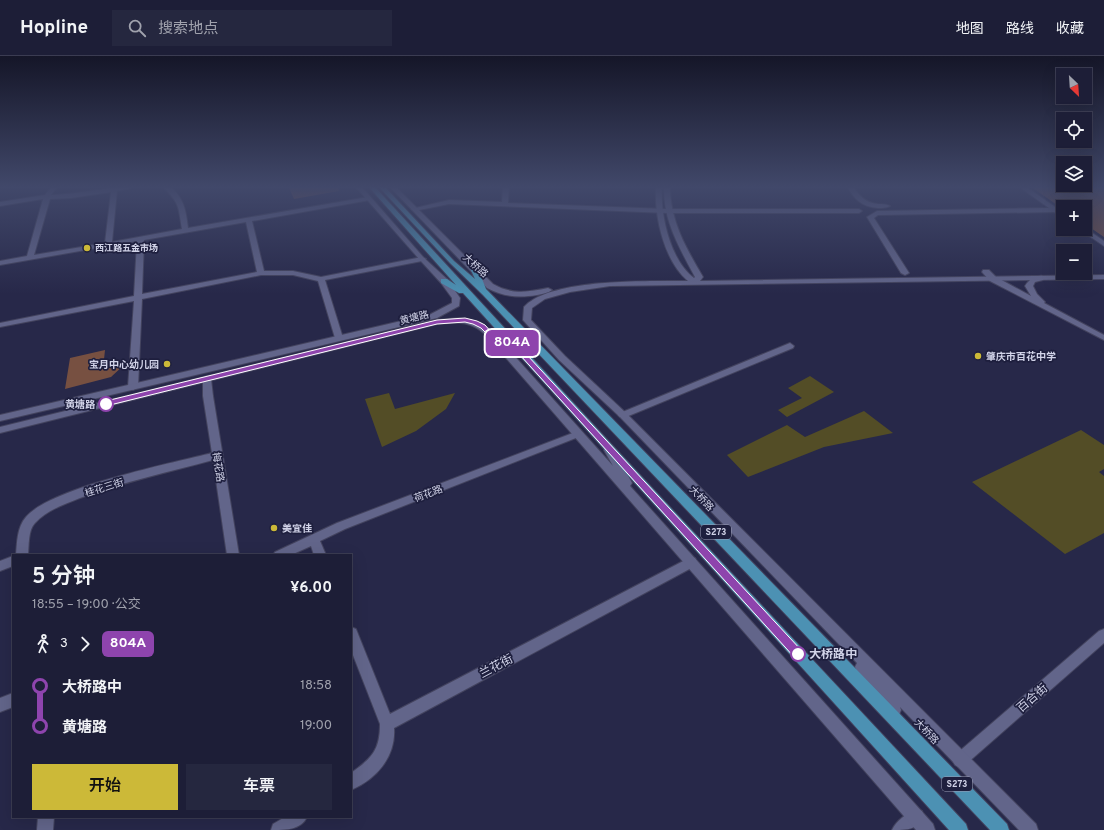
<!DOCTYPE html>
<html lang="zh">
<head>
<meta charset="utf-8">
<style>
	body { margin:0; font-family:Overpass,"Noto Sans SC",sans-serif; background:#25273f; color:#f1f3f6; height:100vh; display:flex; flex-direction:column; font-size:15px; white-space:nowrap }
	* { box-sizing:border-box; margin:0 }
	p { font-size:13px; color:#a0a2ad }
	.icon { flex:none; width:22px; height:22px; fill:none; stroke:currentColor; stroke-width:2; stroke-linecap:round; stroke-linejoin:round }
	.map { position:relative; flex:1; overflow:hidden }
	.drawer { position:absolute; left:12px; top:498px; width:340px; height:264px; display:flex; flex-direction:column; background:#1d1e37; border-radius:0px; box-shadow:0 4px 16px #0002,0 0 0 1px #3b3c52 }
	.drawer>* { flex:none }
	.badge { padding:0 8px; border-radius:6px; font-size:14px; line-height:26px }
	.needle { width:26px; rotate:155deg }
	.fabs { position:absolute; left:1056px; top:12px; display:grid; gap:8px }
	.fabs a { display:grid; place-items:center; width:36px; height:36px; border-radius:0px; background:#1d1e37; box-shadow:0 4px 16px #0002,0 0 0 1px #3b3c52; font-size:20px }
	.map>.badge { position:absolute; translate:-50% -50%; box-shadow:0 0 0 2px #fff }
	.legs { display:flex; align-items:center; gap:6px; height:44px; padding:0 20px; font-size:13px }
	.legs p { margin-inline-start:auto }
	.headline { display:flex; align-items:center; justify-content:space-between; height:68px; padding:0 20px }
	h1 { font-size:22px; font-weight:600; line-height:30px }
	.action { display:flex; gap:8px; margin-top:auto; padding:8px 20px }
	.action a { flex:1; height:46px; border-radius:0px; background:#ccb938; color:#111; font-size:16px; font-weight:600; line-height:46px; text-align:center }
	.action a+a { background:#25273f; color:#f1f3f6 }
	ul { padding:0 20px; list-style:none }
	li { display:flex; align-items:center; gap:14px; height:40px; font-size:15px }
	li i { display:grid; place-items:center; width:6px; height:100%; margin:0 5px; background:currentColor }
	li i::after { content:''; width:10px; height:10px; margin:-5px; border:3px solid; border-radius:50%; background:#1d1e37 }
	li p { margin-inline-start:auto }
	li:first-child i { background:linear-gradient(#0000 50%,currentColor 0) }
	li:last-child i { background:linear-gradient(currentColor 50%,#0000 0) }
	header { display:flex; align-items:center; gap:24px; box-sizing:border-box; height:56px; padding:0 20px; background:#1d1e37; border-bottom:1px solid #3b3c52 }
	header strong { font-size:19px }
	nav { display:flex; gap:22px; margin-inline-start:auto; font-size:14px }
	.search { width:280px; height:36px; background:#25273f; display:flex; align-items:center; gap:10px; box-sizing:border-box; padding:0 14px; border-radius:0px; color:#a0a2ad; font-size:15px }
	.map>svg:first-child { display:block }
	.green { fill:#534d26 }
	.building { fill:#775041 }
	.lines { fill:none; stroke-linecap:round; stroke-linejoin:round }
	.street-casing { stroke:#43435e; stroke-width:2 }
	.secondary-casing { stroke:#43435e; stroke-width:2 }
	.primary-casing { stroke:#43435e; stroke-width:2 }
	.street { fill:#62658a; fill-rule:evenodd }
	.secondary { fill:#62658a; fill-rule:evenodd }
	.primary { fill:#4c91b3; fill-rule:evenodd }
	.line-1 { fill:#8e44ad; stroke:#fff }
	.poi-dot { fill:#ccb938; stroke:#1e1f3e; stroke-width:1.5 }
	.stop-1-dot { fill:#fff; stroke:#8e44ad; stroke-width:2 }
	.labels { text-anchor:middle; stroke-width:3.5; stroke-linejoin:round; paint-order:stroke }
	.far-poi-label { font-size:9px; font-weight:bold; fill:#d1d3e8; stroke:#1e1f3e; text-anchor:start }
	.shield { fill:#1e1f3e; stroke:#9b9db5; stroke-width:1 }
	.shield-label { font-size:9px; font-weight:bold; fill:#d1d3e8 }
	.street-label { font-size:10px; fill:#d1d3e8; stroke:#1e1f3e }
	.poi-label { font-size:10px; font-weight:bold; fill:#d1d3e8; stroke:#1e1f3e; text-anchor:start }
	.stop-label { font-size:10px; font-weight:bold; fill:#d1d3e8; stroke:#1e1f3e; text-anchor:end }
	.near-stop-label { font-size:12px; font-weight:bold; fill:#d1d3e8; stroke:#1e1f3e; text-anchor:start }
	.near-street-label { font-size:12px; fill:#d1d3e8; stroke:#1e1f3e }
</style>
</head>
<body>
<header>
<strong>Hopline</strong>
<div class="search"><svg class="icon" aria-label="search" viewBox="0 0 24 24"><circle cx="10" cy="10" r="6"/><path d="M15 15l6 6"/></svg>搜索地点</div>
<nav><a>地图</a><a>路线</a><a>收藏</a></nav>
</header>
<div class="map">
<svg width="1104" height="774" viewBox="0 0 1104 774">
	<rect width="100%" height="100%" fill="#272849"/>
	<path class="green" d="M810 320 834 336 787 361 778 354 802 342 788 332Z
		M389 337 395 353 455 337 446 353 416 375 382 391 365 343Z
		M864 355 893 377 824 391 748 421 727 399 787 369 805 381Z
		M1081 374 1104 389V413L1099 416 1104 420V477L1065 498 972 426Z"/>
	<path class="building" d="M300 130H338L339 135 294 143 289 132Z
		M1030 130H1104V181L1085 168V151H1060Z
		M105 294 103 313 125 308 111 321 65 333 70 302Z"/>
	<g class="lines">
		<g class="street-casing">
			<path id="street" d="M52 130H58L51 139C81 138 110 130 140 130L117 135 112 186 182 173C178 149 180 148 162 130H169C184 141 186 155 188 172L368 141 371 143 370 144 252 165 264 215H293L321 221 422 201 426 203 422 205 325 224 343 282 339 284 335 282 318 225 293 219H261L142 243 138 331 133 334 128 331 134 245 0 271V267L134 240 137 185 0 209V205L27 200 43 143 0 150V146L45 139ZM111 136 105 187 34 199 50 143 71 142ZM246 166 257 216 142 238 144 184Z
				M503 130H509L508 147 667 153H859L862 155 859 157H667L449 148 414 155 411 153 449 144 502 146Z
				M847 130H853C859 140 866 147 878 148 882 148 886 148 890 150 886 152 882 152 878 152 862 151 854 143 847 130Z
				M1018 130H1025L1058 153 1063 156V161L1054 156 878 159 874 162 909 217 905 219 901 217 867 161 877 155 1049 152Z
				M1085 172 1104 185V190L1079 173Z
				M983 214H989L996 221 1031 240 1025 230C1029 224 1035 219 1043 220V224L1035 226 1033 230 1037 238 1045 246 1044 247 1104 279V284L990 225 982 216Z
				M790 287 794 290 793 292 626 361H620L618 359 620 357Z
				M207 320 211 323 213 340 239 499H227L213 404C169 416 123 426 80 442 65 448 47 454 35 467 28 474 29 489 28 499H16C17 487 17 471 26 461 50 432 172 407 212 397L203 340V323Z
				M578 375 581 376 583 378 581 380 345 473 320 485 326 499H314L311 490 291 499H273L275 496 337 467Z
				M13 500V510L0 515V505Z
				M691 501 695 502 697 506 695 510 394 672C396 700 377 723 351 734V717C372 702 380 694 380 668L351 594V571L356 573 390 658Z
				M1104 573V587L965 709 960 712 955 709 952 704 955 699 1099 575Z
				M13 637V651L0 656V642Z
				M916 753 922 755 924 761C917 774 906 774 892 774 896 765 907 757 916 753Z
				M38 761H54L53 774H37Z
				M285 761H307C301 774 285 774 271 774L273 768Z"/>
		</g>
		<g class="secondary-casing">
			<path id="secondary" d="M355 130H361L424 202 447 223 460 242 459 250 437 262 0 365V359L431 258 452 247V242L441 227 420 204Z
				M389 130H395L493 228C512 239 528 236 548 232L552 234C548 237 542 238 537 239 519 242 504 241 487 232Z
				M656 130H662C660 159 670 204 694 222L695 221C679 191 663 165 664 130H670C670 165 686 192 703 221L700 225 1104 219V223L610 230 570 236 545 243 532 252 531 264 565 300 626 357 1036 768 1038 774H1019L900 651 901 654 899 659 894 661 889 659 857 616 855 611 857 607 620 361 559 304 523 264 524 251C550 222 650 225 688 225 664 205 654 160 656 130Z
				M459 262 481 267 493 276 613 410 604 394 605 391H613L632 427 630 430 933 768 935 774H916L487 280C471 264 458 266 437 268L0 377V371L437 264Z"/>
		</g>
		<g class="primary-casing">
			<path id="primary" d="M368 130H374L612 389 966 768 968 774H949L463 237H459L441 227V223H447L456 229Z
				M378 130H384L454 205 475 223 470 212 471 210H477L486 233 1007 768 1009 774H990L483 239 450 207Z"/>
		</g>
		<use href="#street" class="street"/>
		<use href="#secondary" class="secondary"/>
		<use href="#primary" class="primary"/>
	</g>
	<linearGradient id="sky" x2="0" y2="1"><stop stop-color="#151628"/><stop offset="0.55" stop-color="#41486a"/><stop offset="1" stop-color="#41486a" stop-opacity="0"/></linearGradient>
	<rect width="1104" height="238" fill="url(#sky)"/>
	<path class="line-1" d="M465 262 477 265 485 269 492 277 514 285 802 595 803 598 802 602 798 603 795 602 510 288 488 279 481 272 473 268 465 266 437 268 106 350 103 348 106 345 437 264Z"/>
	<g class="poi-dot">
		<circle cx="87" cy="192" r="4"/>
		<circle cx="978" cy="300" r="4"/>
		<circle cx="167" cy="308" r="4"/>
		<circle cx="274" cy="472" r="4"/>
	</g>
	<g class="stop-1-dot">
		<circle cx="106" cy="348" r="7"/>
		<circle cx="798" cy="598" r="7"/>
	</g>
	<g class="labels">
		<g class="far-poi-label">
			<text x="95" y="195">西江路五金市场</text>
		</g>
		<g class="shield">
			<rect x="701" y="469" width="30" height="14" rx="3"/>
			<rect x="942" y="721" width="30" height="14" rx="3"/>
		</g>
		<g class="shield-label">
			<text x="716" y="479">S273</text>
			<text x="957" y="731">S273</text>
		</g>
		<g class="street-label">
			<text transform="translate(476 209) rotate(42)" y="4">大桥路</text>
			<text transform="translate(414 261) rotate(-14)" y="4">黄塘路</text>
			<text transform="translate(219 411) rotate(81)" y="4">梅花路</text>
			<text transform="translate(104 431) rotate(-17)" y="4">桂花三街</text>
			<text transform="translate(428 437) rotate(-21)" y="4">荷花路</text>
			<text transform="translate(702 442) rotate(46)" y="4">大桥路</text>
			<text transform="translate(927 675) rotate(46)" y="4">大桥路</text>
		</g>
		<g class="poi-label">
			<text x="986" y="304">肇庆市百花中学</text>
			<text x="159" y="312" text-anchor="end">宝月中心幼儿园</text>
			<text x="282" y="476">美宜佳</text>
		</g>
		<g class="stop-label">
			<text x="95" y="352">黄塘路</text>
		</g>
		<g class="near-stop-label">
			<text x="809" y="602">大桥路中</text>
		</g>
		<g class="near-street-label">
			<text transform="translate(496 610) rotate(-28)" y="4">兰花街</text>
			<text transform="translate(1032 642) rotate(-41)" y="4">百合街</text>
		</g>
	</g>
</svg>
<div class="fabs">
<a><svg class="needle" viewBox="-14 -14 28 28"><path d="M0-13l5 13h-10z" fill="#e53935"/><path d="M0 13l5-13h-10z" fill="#a0a2ad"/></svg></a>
<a><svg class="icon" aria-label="locate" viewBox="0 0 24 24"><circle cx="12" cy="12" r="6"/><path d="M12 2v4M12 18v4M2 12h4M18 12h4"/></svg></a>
<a><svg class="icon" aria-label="layers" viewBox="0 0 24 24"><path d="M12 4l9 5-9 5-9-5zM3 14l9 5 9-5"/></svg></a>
<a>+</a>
<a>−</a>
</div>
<b class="badge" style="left:512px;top:287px;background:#8e44ad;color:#fff">804A</b>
<section class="drawer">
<div class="headline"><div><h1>5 分钟</h1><p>18:55 – 19:00 · 公交</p></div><b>¥6.00</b></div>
<div class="legs"><svg class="icon" aria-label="walk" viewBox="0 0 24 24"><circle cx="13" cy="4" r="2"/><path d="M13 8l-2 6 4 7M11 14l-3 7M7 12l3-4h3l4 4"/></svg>3<svg class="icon" aria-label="forward" viewBox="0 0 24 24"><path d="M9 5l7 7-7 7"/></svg><b class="badge" style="background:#8e44ad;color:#fff">804A</b></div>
<ul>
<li><i style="color:#8e44ad"></i><b>大桥路中</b><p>18:58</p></li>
<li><i style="color:#8e44ad"></i><b>黄塘路</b><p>19:00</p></li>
</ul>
<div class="action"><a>开始</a><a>车票</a></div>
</section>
</div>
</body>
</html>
